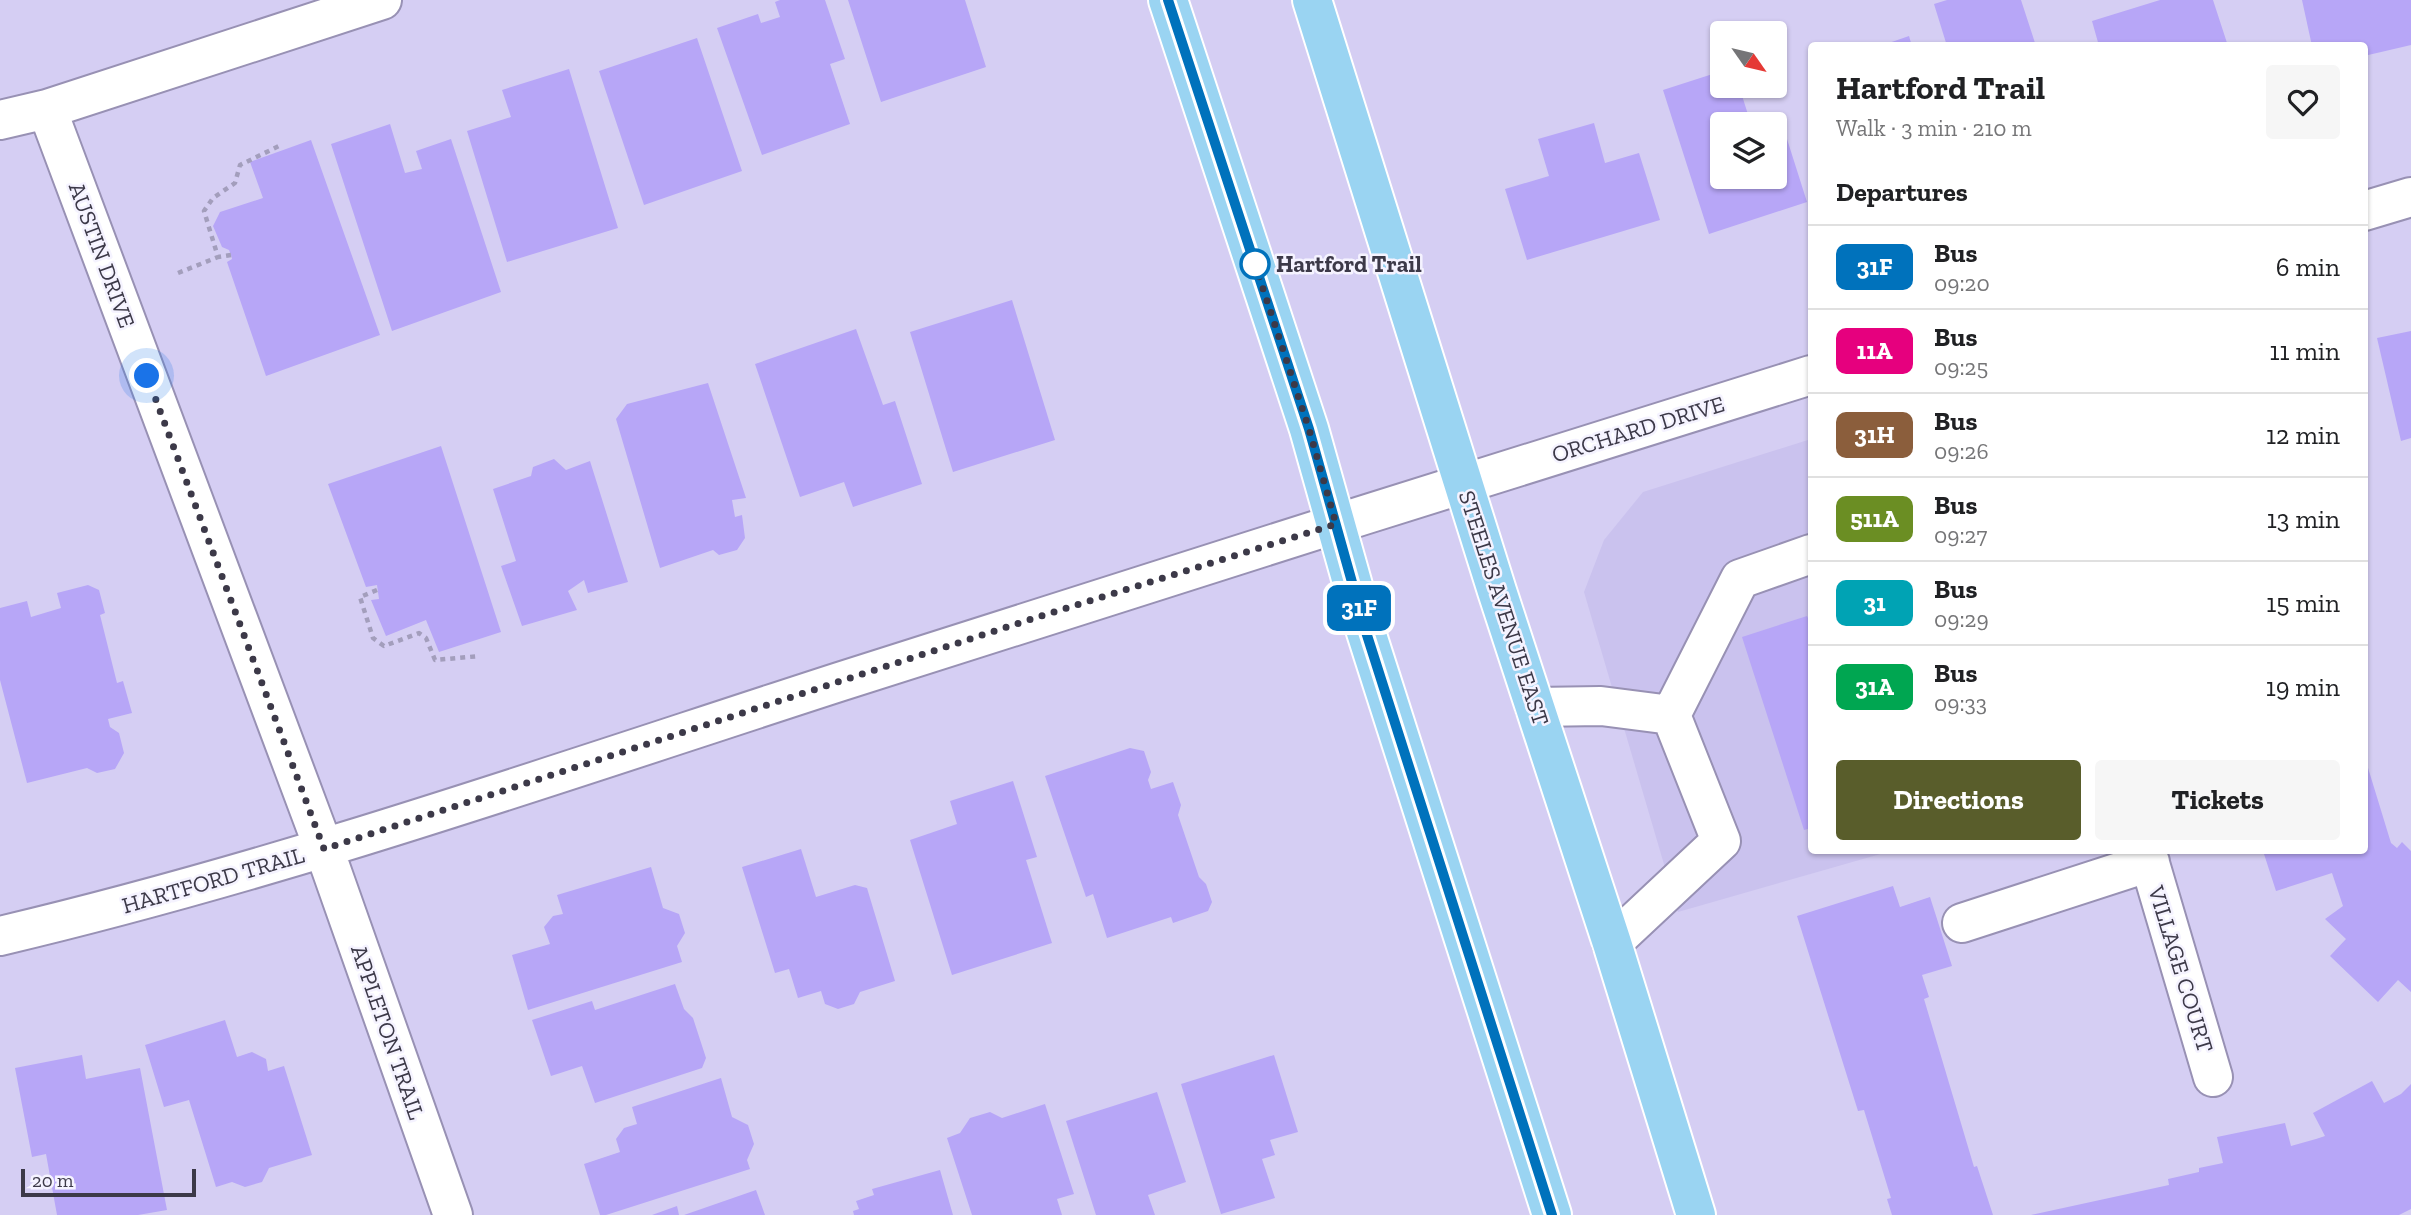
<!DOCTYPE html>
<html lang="en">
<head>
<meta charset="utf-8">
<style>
	body { margin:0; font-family:"Zilla Slab",serif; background:#f6f6f6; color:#202124; height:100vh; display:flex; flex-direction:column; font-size:26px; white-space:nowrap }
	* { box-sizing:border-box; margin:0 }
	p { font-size:23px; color:#757577 }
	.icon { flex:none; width:38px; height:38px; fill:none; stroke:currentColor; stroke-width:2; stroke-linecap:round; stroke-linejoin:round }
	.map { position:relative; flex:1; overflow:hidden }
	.sheet { position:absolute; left:1808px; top:42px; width:560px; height:812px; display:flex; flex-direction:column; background:#fff; border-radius:7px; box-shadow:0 2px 5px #0004 }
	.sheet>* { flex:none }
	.badge { padding:0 14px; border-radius:10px; font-size:24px; line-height:46px }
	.needle { width:46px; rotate:124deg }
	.tools { position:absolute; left:1710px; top:21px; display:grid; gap:14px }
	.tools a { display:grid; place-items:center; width:77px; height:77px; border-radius:7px; background:#fff; box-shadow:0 2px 5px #0004; font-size:35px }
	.scale { position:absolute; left:21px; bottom:18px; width:175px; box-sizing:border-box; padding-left:7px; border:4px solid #3c3948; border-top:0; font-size:19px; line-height:24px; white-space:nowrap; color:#3c3948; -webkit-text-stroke:5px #f5f3ff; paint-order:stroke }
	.you { position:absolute; width:35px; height:35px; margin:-18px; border:5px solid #fff; border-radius:50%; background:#1a73e8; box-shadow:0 0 0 10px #1a73e833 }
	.map>.badge { position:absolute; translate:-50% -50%; box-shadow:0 0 0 4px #fff }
	h2 { padding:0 28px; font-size:26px; line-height:63px }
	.round { display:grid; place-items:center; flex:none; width:74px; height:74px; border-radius:7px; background:#f6f6f6 }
	.head { display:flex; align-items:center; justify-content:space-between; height:119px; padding:0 28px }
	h1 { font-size:33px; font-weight:700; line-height:52px }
	.primary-button { display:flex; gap:14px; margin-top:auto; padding:14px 28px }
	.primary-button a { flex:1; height:80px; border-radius:7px; background:#595d2b; color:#fff; font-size:28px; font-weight:700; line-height:80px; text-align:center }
	.primary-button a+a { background:#f6f6f6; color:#202124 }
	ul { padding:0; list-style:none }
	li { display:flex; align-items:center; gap:21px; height:84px; padding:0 28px; border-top:2px solid #e0e0e0 }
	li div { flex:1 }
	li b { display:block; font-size:26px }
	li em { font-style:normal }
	li .badge { min-width:77px; font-weight:700; text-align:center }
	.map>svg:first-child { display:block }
	.built { fill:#cac2ee }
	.building { fill:#b7a6f7 }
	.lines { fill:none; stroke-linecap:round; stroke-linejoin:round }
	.minor-casing { stroke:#9891b4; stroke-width:42 }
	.major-casing { stroke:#fff; stroke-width:42 }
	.path { stroke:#a39ebc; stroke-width:4.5; stroke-dasharray:5 5; stroke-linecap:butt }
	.minor { stroke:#fff; stroke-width:38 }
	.major { stroke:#9ad4f2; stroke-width:38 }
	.line-casing { stroke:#fff; stroke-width:16 }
	.line { stroke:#0072bc; stroke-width:10 }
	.walk { stroke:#3c3948; stroke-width:7; stroke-dasharray:0 12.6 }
	.stop-dot { fill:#fff; stroke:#0072bc; stroke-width:3.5 }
	.labels { text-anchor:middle; stroke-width:5; stroke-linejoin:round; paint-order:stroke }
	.street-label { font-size:23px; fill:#3c3948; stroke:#f5f3ff }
	.stop-label { font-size:23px; font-weight:bold; fill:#3c3948; stroke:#f5f3ff; text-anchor:start }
</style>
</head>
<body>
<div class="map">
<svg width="2411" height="1215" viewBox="0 0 2411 1215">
	<rect width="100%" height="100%" fill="#d5cef3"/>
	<path class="built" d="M1811 439V850L1891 851 1678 912 1584 592 1604 540 1643 492Z"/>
	<path class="building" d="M780 0H825L845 59 830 64 850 124 762 155 717 28 758 14 761 23 780 17 775 2Z
		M848 0H965L986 67 881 102Z
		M1947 0H2021L2036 46H1947L1934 4Z
		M2160 0H2213L2228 46H2099L2092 21Z
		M2302 0H2411V45L2364 56V46H2312Z
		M1909 36 1912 46H1883V45Z
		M697 38 742 171 644 205 599 71Z
		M569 69 618 228 507 262 467 131 511 117 502 90Z
		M1722 71V86H1739L1751 124H1722V177H1774V143L1787 139 1807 202 1709 234 1663 90Z
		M1594 123 1605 163 1639 153 1660 220 1527 260 1505 189 1549 176 1538 139Z
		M390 124 405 173 422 169 416 151 451 139 501 292 392 331 331 144Z
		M311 140 380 335 266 376 227 262 232 259 231 255 229 250 222 247 213 226 220 212 263 198 250 162Z
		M1012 300 1055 440 953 472 910 332Z
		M856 329 883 405 895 401 922 484 853 507 844 482 800 497 755 364Z
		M2411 331V438L2401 441 2377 338Z
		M708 383 746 498 732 500 735 517 742 515 745 538 737 550 719 555 713 550 660 568 616 419 627 404Z
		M441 446 501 632 439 652 426 620 386 636 371 600 379 599 377 585 366 587 328 484Z
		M554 459 566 470 590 461 628 582 588 593 584 580 568 591 577 610 522 626 501 566 516 561 493 489 531 476 533 467Z
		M88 585 99 590 105 613 100 615 117 683 123 681 132 713 108 719 110 727 119 733 124 753 115 769 97 773 87 768 27 783 0 680V608L27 601 31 617 61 608 57 593Z
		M1807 616 1811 624V828L1804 830 1742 637Z
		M1130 748 1144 751 1151 772 1148 780 1151 789 1173 782 1181 805 1178 815 1199 877 1206 884 1212 902 1208 911 1173 923 1171 917 1107 938 1093 894 1086 897 1045 776Z
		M2365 758 2391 843 2397 848 2402 842 2411 851V992L2398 980 2378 1002 2330 956 2346 939 2325 919 2343 906 2332 873 2276 891 2264 854 2276 850H2364Z
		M1013 781 1037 857 1026 860 1052 943 952 975 910 840 957 824 950 801Z
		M801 849 816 897 855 885 867 888 895 981 860 992 854 1004 838 1009 825 1004 821 991 798 998 789 969 775 973 742 867Z
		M651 867 663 908 679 914 685 933 677 946 682 962 528 1010 512 955 550 944 544 927 553 916 563 914 557 895Z
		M1893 886 1900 907 1930 897 1952 966 1922 975 1929 997 1924 999 1974 1167 1977 1166 1993 1215H1892L1887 1199 1891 1198 1864 1110 1858 1111 1797 916Z
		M675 984 684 1009 693 1018 706 1058 702 1068 595 1103 582 1066 551 1076 532 1020 592 1001 595 1010Z
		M225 1020 237 1057 252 1052 266 1059 268 1071 284 1066 312 1155 269 1168 262 1182 245 1187 232 1182 216 1187 189 1100 164 1107 145 1045Z
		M82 1055 86 1079 140 1068 167 1210 138 1215H57L46 1154 32 1157 15 1068Z
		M1274 1055 1298 1132 1270 1140 1275 1155 1262 1159 1275 1198 1221 1214 1181 1084Z
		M721 1078 732 1117 748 1125 754 1144 747 1160 750 1169 606 1215H600L584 1164 620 1152 616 1139 624 1128 637 1124 632 1107Z
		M2372 1081 2384 1103 2401 1094 2411 1084V1209L2399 1215H2031L2169 1185 2168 1179 2199 1172V1168L2223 1163 2217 1137 2285 1123 2291 1146 2316 1139 2325 1136 2313 1113Z
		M1157 1092 1186 1182 1148 1195 1155 1215H1096L1066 1121Z
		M1045 1104 1074 1194 1057 1199 1062 1215H972L947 1138 960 1133 970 1118 990 1112 1002 1118Z
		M940 1170 953 1215H854L853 1211 859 1209 856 1201 874 1195 872 1189Z
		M756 1190 765 1215H684Z
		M677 1206 679 1215H652Z"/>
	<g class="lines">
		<g class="minor-casing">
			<path id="minor" d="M47 109 324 849 453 1215
				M0 120 47 109 382 0
				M2364 211 2411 197
				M1535 707 1601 706 1671 715
				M2146 850 2213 1077
				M1962 923 2150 862
				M0 936C284 869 561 772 839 682 1162 577 1487 477 1811 375
				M1612 943 1721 841 1671 715 1740 579 1811 554"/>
		</g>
		<g class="major-casing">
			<path id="major" d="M1168 0 1309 429 1366 632 1552 1215
				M1312 0 1497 591 1612 943 1696 1215"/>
		</g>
		<path class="path" d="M231 255 218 257 204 211 213 198 235 183 240 165 279 146
			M178 273 218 257
			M377 590 360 597 373 638 384 646 419 633 426 638 435 660 480 656"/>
		<use href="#minor" class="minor"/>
		<use href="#major" class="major"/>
	</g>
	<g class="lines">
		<g class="line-casing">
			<path id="line" d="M1168 0 1309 429 1366 632 1552 1215"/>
		</g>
		<use href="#line" class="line"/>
		<path class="walk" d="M147 376 324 849 1044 615 1336 524 1309 429 1251 252 1255 264"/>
	</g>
	<circle class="stop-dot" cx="1255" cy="264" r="14"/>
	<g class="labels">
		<g class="street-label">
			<text transform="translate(102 255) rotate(70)" y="8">AUSTIN DRIVE</text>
			<text transform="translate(1638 429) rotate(-17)" y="8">ORCHARD DRIVE</text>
			<text transform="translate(1504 608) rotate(72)" y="8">STEELES AVENUE EAST</text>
			<text transform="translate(213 880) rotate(-16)" y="8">HARTFORD TRAIL</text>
			<text transform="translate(2181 969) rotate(73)" y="8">VILLAGE COURT</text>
			<text transform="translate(388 1032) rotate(71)" y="8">APPLETON TRAIL</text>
		</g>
		<g class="stop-label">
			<text x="1276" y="272">Hartford Trail</text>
		</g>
	</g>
</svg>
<div class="tools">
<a><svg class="needle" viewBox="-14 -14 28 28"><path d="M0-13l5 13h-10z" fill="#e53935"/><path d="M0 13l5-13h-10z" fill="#757577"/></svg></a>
<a><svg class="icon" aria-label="layers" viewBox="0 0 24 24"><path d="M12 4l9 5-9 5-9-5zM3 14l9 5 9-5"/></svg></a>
</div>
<div class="scale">20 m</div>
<div class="you" style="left:147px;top:376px"></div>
<b class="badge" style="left:1359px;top:608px;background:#0072bc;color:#fff">31F</b>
<section class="sheet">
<div class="head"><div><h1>Hartford Trail</h1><p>Walk · 3 min · 210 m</p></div><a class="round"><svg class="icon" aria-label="heart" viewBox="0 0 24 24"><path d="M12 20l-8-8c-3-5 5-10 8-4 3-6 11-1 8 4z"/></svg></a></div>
<h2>Departures</h2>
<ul>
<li><span class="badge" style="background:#0072bc;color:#fff">31F</span><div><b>Bus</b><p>09:20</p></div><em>6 min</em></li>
<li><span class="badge" style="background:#e6007e;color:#fff">11A</span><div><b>Bus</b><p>09:25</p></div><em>11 min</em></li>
<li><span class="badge" style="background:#8b5e3c;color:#fff">31H</span><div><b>Bus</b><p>09:26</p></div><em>12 min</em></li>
<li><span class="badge" style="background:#6b8e23;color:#fff">511A</span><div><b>Bus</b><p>09:27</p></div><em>13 min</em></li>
<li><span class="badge" style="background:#00a3b4;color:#fff">31</span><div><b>Bus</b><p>09:29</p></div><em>15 min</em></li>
<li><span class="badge" style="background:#00a651;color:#fff">31A</span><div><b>Bus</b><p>09:33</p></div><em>19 min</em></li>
</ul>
<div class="primary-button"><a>Directions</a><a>Tickets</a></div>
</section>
</div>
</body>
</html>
